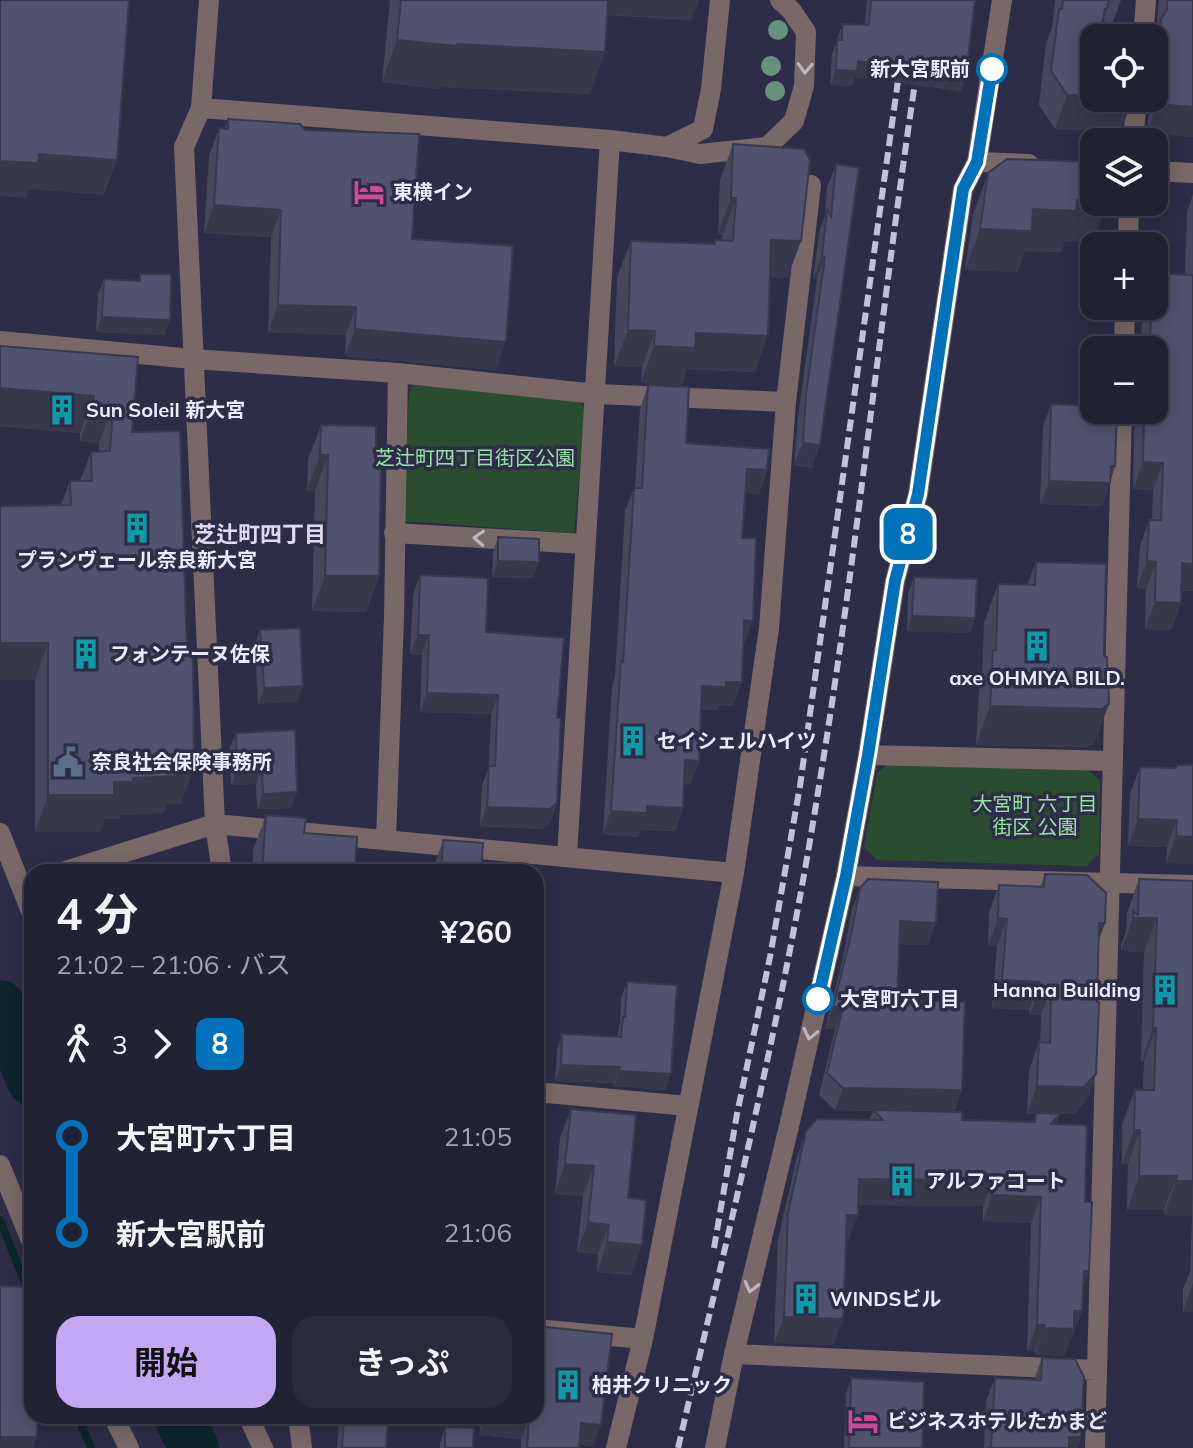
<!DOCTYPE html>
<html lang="ja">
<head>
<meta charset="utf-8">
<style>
	body { margin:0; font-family:Mulish,"Noto Sans JP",sans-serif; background:#2a2a3d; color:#f1f3f6; height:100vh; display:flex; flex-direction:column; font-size:30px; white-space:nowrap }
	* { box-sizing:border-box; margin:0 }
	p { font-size:26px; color:#a2a4ad }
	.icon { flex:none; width:44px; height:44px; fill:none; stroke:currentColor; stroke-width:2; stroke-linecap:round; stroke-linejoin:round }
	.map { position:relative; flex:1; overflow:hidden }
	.drawer { position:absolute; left:24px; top:864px; width:520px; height:560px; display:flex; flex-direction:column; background:#222235; border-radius:24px; box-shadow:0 4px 20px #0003,0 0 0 2px #3f3f50 }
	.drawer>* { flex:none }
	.badge { padding:0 16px; border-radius:12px; font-size:28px; line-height:52px }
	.buttons { position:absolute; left:1080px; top:24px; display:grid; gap:16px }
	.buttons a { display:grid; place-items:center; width:88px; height:88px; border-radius:16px; background:#222235; box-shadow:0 4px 20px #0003,0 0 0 2px #3f3f50; font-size:40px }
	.map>.badge { position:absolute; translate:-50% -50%; box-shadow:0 0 0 4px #fff }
	.legs { display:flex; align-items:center; gap:12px; height:88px; padding:0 32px; font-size:26px }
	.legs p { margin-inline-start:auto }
	.head { display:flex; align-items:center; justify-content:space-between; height:136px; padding:0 32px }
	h1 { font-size:44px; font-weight:700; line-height:60px }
	.primary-button { display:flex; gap:16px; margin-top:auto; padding:16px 32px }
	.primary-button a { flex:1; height:92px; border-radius:24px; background:#c2a8f3; color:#111; font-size:32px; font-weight:700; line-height:92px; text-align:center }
	.primary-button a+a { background:#2a2a3d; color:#f1f3f6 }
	ul { padding:0 32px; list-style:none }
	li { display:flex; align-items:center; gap:28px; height:96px; font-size:30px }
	li i { display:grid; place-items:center; width:12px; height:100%; margin:0 10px; background:currentColor }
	li i::after { content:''; width:20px; height:20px; margin:-10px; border:6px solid; border-radius:50%; background:#222235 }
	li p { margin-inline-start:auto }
	li:first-child i { background:linear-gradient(#0000 50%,currentColor 0) }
	li:last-child i { background:linear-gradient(currentColor 50%,#0000 0) }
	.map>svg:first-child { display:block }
	.green { fill:#2a4c30 }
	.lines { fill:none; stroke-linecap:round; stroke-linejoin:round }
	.stream { stroke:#0c252d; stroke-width:8 }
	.river { stroke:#0c252d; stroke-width:50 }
	.street { stroke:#796868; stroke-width:20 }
	.rail { stroke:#c2c2d6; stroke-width:6; stroke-dasharray:12 6; stroke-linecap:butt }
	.tree { fill:#67917a }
	.wall { fill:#46475f }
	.shaded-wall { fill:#39394e }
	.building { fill:#51526f; stroke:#39394e; stroke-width:2 }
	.oneway { stroke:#bdb7c1 }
	.line-1-casing { stroke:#fff; stroke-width:18 }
	.line-1 { stroke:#0072bc; stroke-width:12 }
	.stop-1-dot { fill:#fff; stroke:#0072bc; stroke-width:4 }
	.labels { text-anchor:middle; stroke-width:7; stroke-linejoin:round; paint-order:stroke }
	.stop-label { font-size:20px; font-weight:bold; fill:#eaebfd; stroke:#2d2d47; text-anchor:end }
	.poi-label { font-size:20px; font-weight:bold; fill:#eaebfd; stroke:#2d2d47; text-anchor:start }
	.park-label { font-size:20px; fill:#96e2a3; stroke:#2d2d47 }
	.neighbourhood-label { font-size:22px; font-weight:bold; fill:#e0d8f4; stroke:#2d2d47 }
</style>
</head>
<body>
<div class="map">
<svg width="1193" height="1448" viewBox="0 0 1193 1448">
	<rect width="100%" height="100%" fill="#2d2d47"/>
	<path class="green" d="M413 385 574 396 585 409 574 533 402 521 409 393Z
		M890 763 1087 768 1100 781 1099 854 1086 866 877 860 864 847 877 773Z"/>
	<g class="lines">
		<path class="stream" d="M0 1220 32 1300
			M78 1416 91 1448"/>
		<path class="river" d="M0 1005 32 1081
			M178 1416 194 1448"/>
		<path class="street" d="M209 0 201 108 184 147 215 824 222 872
			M1143 38 1146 0
			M201 108 610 140
			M1133 142 1137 98
			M667 147 700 154 767 147 794 121 804 86 806 32 791 10 780 0
			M977 162 1029 164
			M1154 171 1193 173
			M1128 246 1129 202
			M0 341 193 359 398 373 596 394 786 402
			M1124 350 1125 306
			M394 533 585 544
			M868 755 1113 761
			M0 833 32 914
			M386 840 394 617 398 373
			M567 856 610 140 667 147 703 129 711 89 720 0
			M62 872 215 824 734 873
			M846 876 1193 885
			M536 1092 688 1106
			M0 1165 32 1243
			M536 1329 643 1339
			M734 1354 1097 1370
			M113 1416 129 1448
			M248 1416 263 1448
			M298 1416 302 1448
			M616 1448 643 1339 734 873 769 628 786 402 811 185
			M715 1448 734 1354 790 1122 846 876 868 755 895 581 918 494 963 189 977 162 1002 0
			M1095 1448 1122 410"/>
		<path class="rail" d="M714 1248 737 1114 770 957 800 786 901 59
			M678 1448C729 1230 783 1013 818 792 858 550 881 305 918 63"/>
	</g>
	<g class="tree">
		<circle cx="778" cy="30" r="10"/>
		<circle cx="771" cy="66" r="10"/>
		<circle cx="775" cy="91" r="10"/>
	</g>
	<path class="wall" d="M390 0H699L691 20 607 15 590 94 442 87 441 89 382 82Z
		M867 0H975L966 75 961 91 855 77 852 86 830 85 832 55 842 24 865 25Z
		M1055 0H1121L1109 33 1101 32 1094 38V98L1121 131 1055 129 1039 105 1046 43 1052 28Z
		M1159 0H1193V137L1147 133 1150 98H1154V39L1156 32Z
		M228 119 305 130 412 239 496 370 345 356 346 335 268 332 271 237 204 233 209 156 219 128 225 129Z
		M733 144 801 241 787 278 770 277 755 372 687 369 682 385 641 383 642 367 614 366 617 277 631 241 714 244 715 240H722L723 235 718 234 720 180Z
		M836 164 812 468 794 465 798 417 817 279H813L819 233 825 216 827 187Z
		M988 173 1094 202H1107L1093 242 1065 241 1061 252 1025 251 1017 272 965 270 973 215Z
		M1193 194V591H1181V603L1171 630 1145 629 1146 589 1137 588 1140 546 1149 520H1152L1153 490 1133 489 1134 430 1139 417V410H1154V350H1141L1142 312 1144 306H1154L1165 274H1185L1187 212Z
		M140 274 170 320 164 335 96 332 98 294 104 279 138 281Z
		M138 357 132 432 181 804H167L163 813 121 815 120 819H105L100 832H35V680L61 505 70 481H80L91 452 99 451V443L80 441V433L0 426Z
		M648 385 686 443 767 470 759 494 745 493 742 538 753 621 744 644H743L733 706H719L717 710H701L699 761 690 785 684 784 683 808 675 831 641 830 638 837 603 834 612 685 615 677 625 511 634 488H635L640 409Z
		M1051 404 1115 466 1102 506 1040 504 1043 427Z
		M321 425 376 460 379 576 366 612 312 611 315 491H307L308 460Z
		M498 537 533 578 492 577 493 552Z
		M1036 562 1104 656 1109 704 1094 743 1087 747 976 745 979 689 982 679 984 623 998 584 1027 585Z
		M420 575 486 632 557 718V803L550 823 543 829 480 826 482 785 489 767 491 714 420 712 422 655 410 654 413 595Z
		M914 577 975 618 970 633 907 631 908 593Z
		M260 630 298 701 258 704 255 646Z
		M236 733 297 792 291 808 257 809 256 784 231 785 230 748Z
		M1177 765H1193V864L1166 863 1167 847 1128 846 1130 794 1140 767 1176 768Z
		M266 815 304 833 355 872H252L253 850Z
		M443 840 481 872H432Z
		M1045 874 1105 923 1098 941 1096 1074 1086 1101 1074 1114H1060L1056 1124 1085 1202 1089 1271 1083 1288 1082 1311 1064 1356 1035 1354V1351H1027L1031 1223 983 1221V1206L858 1205 848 1241H846L843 1319 833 1345 774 1343 778 1239 797 1157 806 1131 870 1119 873 1111 835 1110 819 1095 835 1029H825L842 962 852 910 860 888 928 945 899 944 897 1000 962 1090 954 1112 962 1120 1033 1122 1036 1114H1027L1029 1070 1039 1042 1040 1043 1041 1015 1030 1014 1029 1010 992 1008 997 946H988L989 912 999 885 1040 887Z
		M1139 879 1193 881V1312H1183V1289L1190 1272 1192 1216 1164 1215V1210H1127L1128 1164H1122V1124L1135 1090H1143L1144 1062H1141L1144 952 1121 951V945L1126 931 1127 913Z
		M627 982 665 1090 614 1086V1083L555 1081 557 1050 562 1034 617 1037 620 1024 621 998Z
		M571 1109 628 1198 631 1275 597 1272 598 1254 577 1252 583 1196 555 1194 560 1138Z
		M1042 1358 1081 1437 1078 1448H984L986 1401 995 1378 1034 1380Z
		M851 1378 922 1448H844L846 1394Z
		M329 1416H433L431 1422 388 1418 386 1448H337L339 1420 329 1419Z
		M482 1416H536L593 1446 579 1444V1448H521V1439L479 1435Z
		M445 1427 473 1448H440V1443Z"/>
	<path class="shaded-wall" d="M591 0H699L691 20 586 13Z
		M397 40 605 52 590 94 442 87 441 89 382 82Z
		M858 61 966 75 961 91 855 77 852 86 830 85 836 70Z
		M1067 95 1094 96V98H1133L1121 131 1055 129Z
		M1157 104 1193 107V137L1147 133Z
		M39 154 117 160 104 195 29 189 26 198 0 196V161Z
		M731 198H736L723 235 718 234Z
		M1077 200H1094V202H1107L1093 242 1065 241 1061 252 1025 251 1017 272 965 270 980 229 1033 209Z
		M214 205 281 210 271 237 204 233Z
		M771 240 801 241 787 278 758 276Z
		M822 256 825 257 817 279H813Z
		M278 305 356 307 346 335 268 332Z
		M102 317 170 320 164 335 96 332Z
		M355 329 506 342 496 370 345 356Z
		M628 330 655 331 642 367 614 366Z
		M696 333 768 336 755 372 687 369 682 385 641 383 654 346Z
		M0 388 94 396 80 433 0 426Z
		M93 404 113 406 99 443 80 441Z
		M803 443 820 445 812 468 794 465Z
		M320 455H328L315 491H307Z
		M1143 462 1163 463 1153 490 1133 489Z
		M1111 466H1115L1102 506 1040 504 1049 481Z
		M747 469 767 470 759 494 739 492Z
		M498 561 539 562 533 578 492 577Z
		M1147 561 1156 562 1146 589 1137 588Z
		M1182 563 1193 564V591L1172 590Z
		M325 576H379L366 612 312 611Z
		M1155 602 1181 603 1171 630 1145 629Z
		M912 616 975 618 970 633 907 631Z
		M744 620 753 621 744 644H735Z
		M418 635H429L422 655 410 654Z
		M0 643H48L35 680H0Z
		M726 682H742L733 706H719L717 710 693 709 702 686Z
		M303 686 298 701 258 704 264 688Z
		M427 693 498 695 491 714 420 712Z
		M1109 704 1094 743 1087 747 976 745 990 706Z
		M685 760 699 761 690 785 676 784Z
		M177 767H194L181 804H167L163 813 121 815 120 819H105L100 832H35L48 795 133 778Z
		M262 769 256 784 231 785 237 770Z
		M297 792 291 808 257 809 263 794Z
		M557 803 550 823 543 829 480 826 487 807Z
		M647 806 683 808 675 831 641 830 638 837 603 834 611 811Z
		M1138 819 1177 820 1167 847 1128 846Z
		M1176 836 1193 837V864L1166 863Z
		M998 918 1007 919 997 946H988Z
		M1133 918H1157L1144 952 1121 951Z
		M900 921 936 923 928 945 892 944Z
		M1099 923H1105L1095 951Z
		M1002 980 1039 982 1029 1010 992 1008Z
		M1040 986 1051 987 1041 1015 1030 1014Z
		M833 1007H843L835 1029H825Z
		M1153 1028H1156L1144 1062H1141Z
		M561 1065 620 1067 614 1083 555 1081Z
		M619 1071 671 1074 665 1090 614 1086Z
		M1096 1074 1086 1101 1074 1114H1060L1050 1140 1051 1124 1060 1114H1027L1037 1086Z
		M843 1088 962 1090 954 1112 835 1110Z
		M1134 1130H1140L1128 1164H1122Z
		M565 1164 594 1166 583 1196 555 1194Z
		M1139 1176H1177L1164 1210H1127Z
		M859 1179 993 1180 983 1206 849 1205Z
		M1176 1181H1193L1192 1216 1164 1215Z
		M992 1195 1041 1197 1031 1223 983 1221Z
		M847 1215H858L848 1241H837Z
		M588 1222 609 1225 598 1254 577 1252Z
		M607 1242 642 1245 631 1275 597 1272Z
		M1084 1271H1089L1080 1297Z
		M1193 1283V1312H1183Z
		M1074 1311H1082L1064 1356 1035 1354 1044 1328Z
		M784 1317 843 1319 833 1345 774 1343Z
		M1037 1325H1045L1035 1351H1027Z
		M330 1416H340L339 1420 329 1419Z
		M383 1416H433L431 1422 382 1417Z
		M486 1416H512L529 1418 521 1439 479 1435Z
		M581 1423 601 1425 593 1446 573 1444Z
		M0 1437H37L33 1448H0Z
		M1069 1437H1081L1078 1448H1065Z"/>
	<path class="building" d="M0 0H129L117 160 39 154 38 163 0 161Z
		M401 0H608L605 52 457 44V46L397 40Z
		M871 0H975L966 75 858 61 857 71 836 70 837 40H842V24L869 25Z
		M1063 0H1109L1107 9H1105L1100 38H1094V96L1067 95 1051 71 1059 9H1062Z
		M1167 0H1193V107L1157 104 1161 70 1157 60 1161 19 1167 10Z
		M228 119 300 124 305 130 419 134 412 239 513 246 506 342 355 329 356 307 278 305 281 210 214 205 219 128 228 129Z
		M733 144 804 149 810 160 801 241 771 240 768 336 696 333 695 348 654 346 655 331 628 330 631 241 715 244V240L733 241 736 198H731Z
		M1007 159 1094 162V200H1077L1076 211 1033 209 1032 231 980 229 988 173Z
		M836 164 859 168 820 445 803 443 806 394 825 257 822 256 827 210 831 216Z
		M140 274H171L170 320 102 317 104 279 140 281Z
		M1165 274 1193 275V564L1182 563 1181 603 1155 602 1156 562 1147 561 1149 520H1161L1163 463 1143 462 1144 410H1154V350H1150L1151 306H1154V285H1164Z
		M0 346 138 357 132 432 180 431 187 655H193L194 767H177V776L133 778V782H114V795H48V643H0V506L71 505 70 481H92L91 452 110 451 113 406 93 404 94 396 0 388Z
		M648 385 689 387 686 443 769 449 767 470 747 469 742 538H756L753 621 744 620 742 682H726V687L702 686 699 761 685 760 683 808 647 806V813L611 811 621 661 623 662 634 488H642Z
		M1051 404 1094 406V410H1117L1115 466H1111L1110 483 1049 481Z
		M321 425 376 426V460H381L379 576H325L328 455H320Z
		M498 537 539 539V562L498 561Z
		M1036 562 1106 564 1104 656 1107 657 1109 704 1101 709 990 706 993 650H996L998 584 1035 585Z
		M420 575 488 578 486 632 564 638 557 718H561L557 803 550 809 487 807 489 766H495L498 695 427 693 429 635H418Z
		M914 577 977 579 975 618 912 616Z
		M300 628 303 686 264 688 260 630Z
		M295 730 297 792 263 794 262 769 237 770 236 733Z
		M1177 765H1193V837L1176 836 1177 820 1138 819 1140 767 1176 768Z
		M266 815 306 818 304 833 357 837 355 872H262Z
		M443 840 483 843 481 872H441Z
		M1045 874 1087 875 1106 893 1105 923H1099L1097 1002H1099L1096 1074 1084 1087 1037 1086 1039 1042 1050 1043 1051 987 1040 986 1039 982 1002 980 1007 919 998 918 999 885 1044 887Z
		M868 879 938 882 936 923 900 921 897 1000 965 1002 962 1090 843 1088 827 1073 843 1007H833L850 940 860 888Z
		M1139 879 1193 881V1181H1176L1177 1176H1139L1140 1130H1134L1135 1090H1154L1156 1028H1153L1157 918H1133V911L1138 915Z
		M627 982 677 985 671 1074 619 1071 620 1067 561 1065 562 1034 621 1037 623 1017H625Z
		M571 1109 636 1115 628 1198 646 1200 642 1245 607 1242 609 1225 588 1222 594 1166 565 1164Z
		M873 1110 962 1112V1120L1035 1122 1036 1113 1060 1114 1051 1124 1087 1125 1085 1202H1092L1089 1271H1084L1082 1311H1074V1329L1044 1328 1045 1325H1037L1041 1197 992 1195 993 1180 859 1179 858 1215H847L843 1319 784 1317 788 1213 806 1131 817 1119 883 1120Z
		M0 1286 32 1287V1416H37V1437H0Z
		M536 1326 612 1334 601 1425 581 1423 579 1448H527L529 1418 512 1416H536Z
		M1042 1358 1075 1359 1084 1377 1081 1437H1069V1448H986L991 1447 995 1378 1041 1380Z
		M851 1378 924 1382 922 1448H849Z
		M344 1416H388L386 1448H342Z
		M445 1427 474 1428 473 1448H445Z"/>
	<defs><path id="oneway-chevron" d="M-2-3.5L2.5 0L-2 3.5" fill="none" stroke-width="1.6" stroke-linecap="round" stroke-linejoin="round" transform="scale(2)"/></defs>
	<g class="oneway">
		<use href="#oneway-chevron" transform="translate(805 68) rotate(93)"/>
		<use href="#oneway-chevron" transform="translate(479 538) rotate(-177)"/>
		<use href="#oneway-chevron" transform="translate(810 1034) rotate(103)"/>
		<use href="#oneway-chevron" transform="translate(751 1287) rotate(104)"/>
	</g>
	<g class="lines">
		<g class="line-1-casing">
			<path id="line-1" d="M818 999 846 876 868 755 895 581 918 494 963 189 977 162 992 69"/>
		</g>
		<use href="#line-1" class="line-1"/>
	</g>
	<defs>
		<g id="hotel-bare" transform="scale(2.4)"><path d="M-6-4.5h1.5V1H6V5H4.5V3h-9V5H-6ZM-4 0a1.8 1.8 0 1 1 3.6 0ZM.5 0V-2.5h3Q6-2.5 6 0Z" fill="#d1479c" stroke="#2d2d47" stroke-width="2.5" paint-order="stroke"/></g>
		<g id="building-bare" transform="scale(2.4)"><path d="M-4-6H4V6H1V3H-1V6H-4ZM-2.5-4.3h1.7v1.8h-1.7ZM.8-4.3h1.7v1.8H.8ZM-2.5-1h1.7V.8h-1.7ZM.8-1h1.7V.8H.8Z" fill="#0f9aa8" stroke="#2d2d47" stroke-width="2.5" paint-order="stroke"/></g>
		<g id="civic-bare" transform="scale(2.4)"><path d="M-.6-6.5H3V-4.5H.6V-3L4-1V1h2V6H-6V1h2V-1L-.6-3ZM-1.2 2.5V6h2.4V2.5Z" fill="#5c6f8a" stroke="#2d2d47" stroke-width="2.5" paint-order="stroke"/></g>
	</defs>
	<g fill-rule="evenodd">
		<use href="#hotel-bare" x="369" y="192"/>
		<use href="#building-bare" x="62" y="410"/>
		<use href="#building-bare" x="137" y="528"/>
		<use href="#building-bare" x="1037" y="646"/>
		<use href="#building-bare" x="86" y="654"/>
		<use href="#building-bare" x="633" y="741"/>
		<use href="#civic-bare" x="68" y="762"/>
		<use href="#building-bare" x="1165" y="990"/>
		<use href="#building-bare" x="902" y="1181"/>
		<use href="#building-bare" x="806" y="1299"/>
		<use href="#building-bare" x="568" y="1385"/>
		<use href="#hotel-bare" x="863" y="1421"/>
	</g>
	<g class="stop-1-dot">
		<circle cx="992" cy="69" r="14"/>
		<circle cx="818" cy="999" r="14"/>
	</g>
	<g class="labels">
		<g class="stop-label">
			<text x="970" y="76">新大宮駅前</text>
			<text x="840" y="1006" text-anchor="start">大宮町六丁目</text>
		</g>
		<g class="poi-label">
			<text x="393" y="199">東横イン</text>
			<text x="86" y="417">Sun Soleil 新大宮</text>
			<text x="137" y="567" text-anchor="middle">プランヴェール奈良新大宮</text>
			<text x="110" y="661">フォンテーヌ佐保</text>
			<text x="1037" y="685" text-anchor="middle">axe OHMIYA BILD.</text>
			<text x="657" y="748">セイシェルハイツ</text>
			<text x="92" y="769">奈良社会保険事務所</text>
			<text x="1141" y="997" text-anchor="end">Hanna Building</text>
			<text x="926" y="1188">アルファコート</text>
			<text x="830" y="1306">WINDSビル</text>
			<text x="592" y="1392">柏井クリニック</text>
			<text x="887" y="1428">ビジネスホテルたかまど</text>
		</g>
		<g class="park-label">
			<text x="475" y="465">芝辻町四丁目街区公園</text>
			<text x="1035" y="811">大宮町 六丁目<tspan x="1035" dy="23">街区 公園</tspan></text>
		</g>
		<g class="neighbourhood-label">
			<text x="260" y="542">芝辻町四丁目</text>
		</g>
	</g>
</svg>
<div class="buttons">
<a><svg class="icon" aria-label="locate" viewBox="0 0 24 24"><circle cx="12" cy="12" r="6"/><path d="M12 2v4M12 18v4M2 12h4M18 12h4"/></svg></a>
<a><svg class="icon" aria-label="layers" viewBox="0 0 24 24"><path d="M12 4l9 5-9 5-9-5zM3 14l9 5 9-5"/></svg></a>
<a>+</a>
<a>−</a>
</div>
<b class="badge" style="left:908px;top:534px;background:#0072bc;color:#fff">8</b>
<section class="drawer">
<div class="head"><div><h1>4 分</h1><p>21:02 – 21:06 · バス</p></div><b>¥260</b></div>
<div class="legs"><svg class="icon" aria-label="walk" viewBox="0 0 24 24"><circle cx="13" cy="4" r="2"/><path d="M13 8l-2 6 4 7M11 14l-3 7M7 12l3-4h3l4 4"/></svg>3<svg class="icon" aria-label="forward" viewBox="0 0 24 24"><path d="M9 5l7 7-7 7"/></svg><b class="badge" style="background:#0072bc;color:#fff">8</b></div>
<ul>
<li><i style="color:#0072bc"></i><b>大宮町六丁目</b><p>21:05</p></li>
<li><i style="color:#0072bc"></i><b>新大宮駅前</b><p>21:06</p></li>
</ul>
<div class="primary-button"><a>開始</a><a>きっぷ</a></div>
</section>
</div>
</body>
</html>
